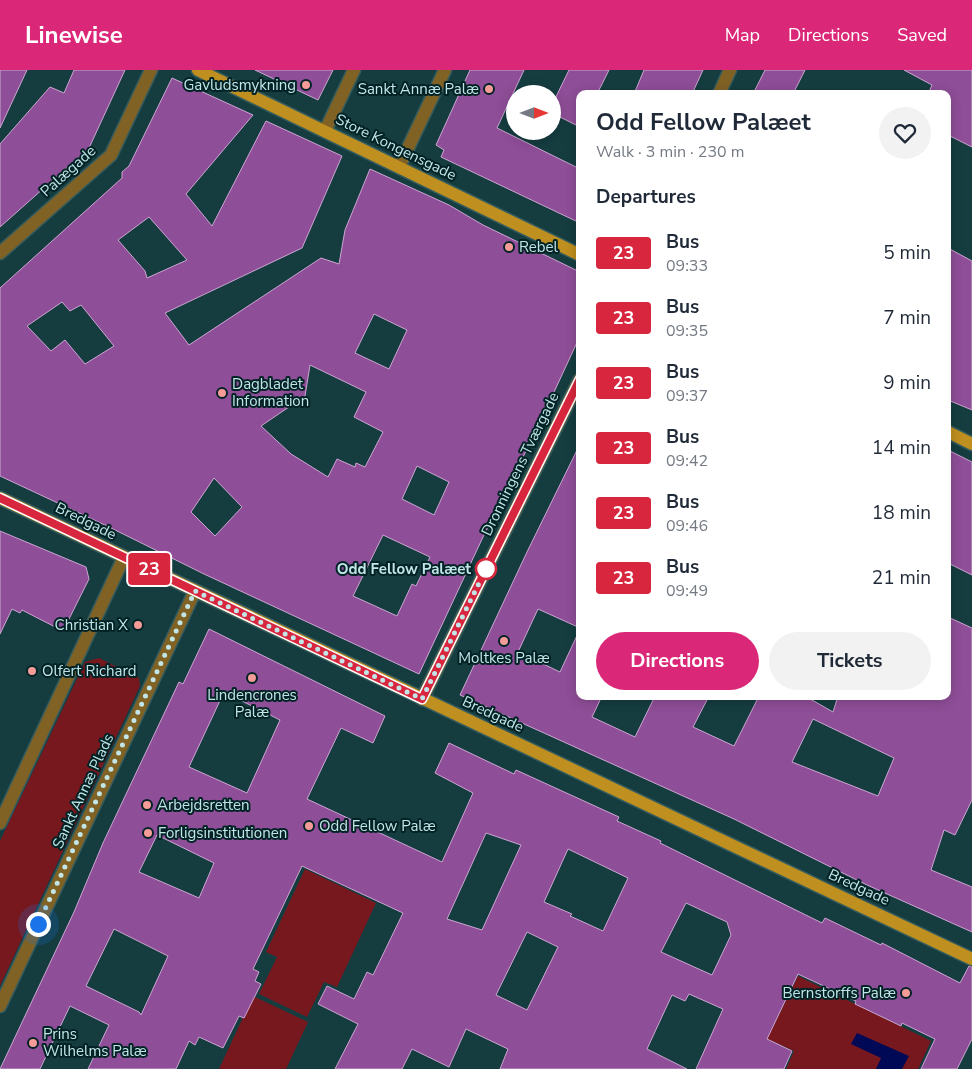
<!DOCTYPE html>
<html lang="en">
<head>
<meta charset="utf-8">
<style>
	body { margin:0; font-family:"Nunito Sans",sans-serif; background:#f2f2f3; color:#1f2937; height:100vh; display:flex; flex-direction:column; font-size:19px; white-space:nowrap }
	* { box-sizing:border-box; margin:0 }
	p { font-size:16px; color:#747a83 }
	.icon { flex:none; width:28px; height:28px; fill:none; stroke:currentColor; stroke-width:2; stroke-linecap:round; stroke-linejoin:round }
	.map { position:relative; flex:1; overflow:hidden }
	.details { position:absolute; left:576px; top:20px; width:375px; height:610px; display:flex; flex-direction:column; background:#fff; border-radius:10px; box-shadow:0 2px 12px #0003 }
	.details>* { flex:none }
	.badge { padding:0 10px; border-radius:4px; font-size:18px; line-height:32px }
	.needle { width:32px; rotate:90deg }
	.buttons { position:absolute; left:506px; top:15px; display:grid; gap:10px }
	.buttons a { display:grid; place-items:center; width:55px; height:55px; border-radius:50%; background:#fff; box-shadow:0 2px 12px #0003; font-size:25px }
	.you { position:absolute; width:25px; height:25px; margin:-12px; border:4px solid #fff; border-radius:50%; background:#1a73e8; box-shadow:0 0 0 8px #1a73e833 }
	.map>.badge { position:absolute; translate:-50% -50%; box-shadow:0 0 0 2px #fff }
	h2 { padding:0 20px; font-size:19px; line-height:45px }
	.round { display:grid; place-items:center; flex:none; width:52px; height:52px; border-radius:26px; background:#f2f2f3 }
	.overview { display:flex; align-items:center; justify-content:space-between; height:85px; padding:0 20px }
	h1 { font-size:24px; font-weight:700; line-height:38px }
	.button { display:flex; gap:10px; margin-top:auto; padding:10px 20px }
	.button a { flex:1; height:58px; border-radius:30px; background:#db2777; color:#fff; font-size:20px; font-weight:700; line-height:58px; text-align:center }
	.button a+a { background:#f2f2f3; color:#1f2937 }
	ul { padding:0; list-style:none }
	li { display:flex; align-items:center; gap:15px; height:65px; padding:0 20px }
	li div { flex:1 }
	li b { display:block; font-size:19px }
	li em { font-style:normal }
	li .badge { min-width:55px; font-weight:700; text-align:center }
	header { display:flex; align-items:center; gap:30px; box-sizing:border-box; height:70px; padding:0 25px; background:#db2777; color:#fff }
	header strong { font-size:24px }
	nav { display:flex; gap:28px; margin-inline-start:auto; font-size:18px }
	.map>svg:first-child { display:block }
	.green { fill:#77181f }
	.water { fill:#000955 }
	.building { fill:#8f4e98; stroke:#cda6d2; fill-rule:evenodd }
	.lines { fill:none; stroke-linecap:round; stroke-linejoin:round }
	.minor-casing { stroke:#345b5e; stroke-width:15 }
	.primary-casing { stroke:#345b5e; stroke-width:15 }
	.minor { stroke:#806225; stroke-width:12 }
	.primary { stroke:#bf8f1f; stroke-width:12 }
	.line-casing { stroke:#fff; stroke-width:11 }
	.line { stroke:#d7263d; stroke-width:8 }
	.walk { stroke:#c2e6e8; stroke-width:5; stroke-dasharray:0 9 }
	.poi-dot { fill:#f59b98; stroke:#022225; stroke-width:2 }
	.stop-dot { fill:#fff; stroke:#d7263d; stroke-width:2.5 }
	.labels { text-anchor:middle; stroke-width:4; stroke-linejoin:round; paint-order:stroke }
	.poi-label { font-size:15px; fill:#c2e6e8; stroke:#022225; text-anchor:start }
	.street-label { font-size:15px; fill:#c2e6e8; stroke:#022225 }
	.stop-label { font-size:15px; font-weight:bold; fill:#c2e6e8; stroke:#022225; text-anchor:end }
</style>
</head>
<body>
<header>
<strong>Linewise</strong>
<nav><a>Map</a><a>Directions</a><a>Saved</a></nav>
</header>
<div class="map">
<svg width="972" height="999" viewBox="0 0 972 999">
	<rect width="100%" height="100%" fill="#153d40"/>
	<path class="green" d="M99 588 139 608 140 616 0 916V771L85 592Z
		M305 799 376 833 337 917 324 912 307 947 259 924 277 887 266 882Z
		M798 906 931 971 918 999H786L794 981 767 969Z
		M253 926 308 952 286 999H219Z"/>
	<path class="water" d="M857 963 909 986 902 999H876L881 988 851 974Z"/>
	<path class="building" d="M0 0H27L0 58Z
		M74 0H125L89 78 0 157V74L50 17 64 23Z
		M255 0H333L318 30Z
		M470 0H524L497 58 580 99V153L441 87 444 80 436 75Z
		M569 0H609L597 24H580V57L552 43V35Z
		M644 0H703L692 24H634Z
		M765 0H805L793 24H753Z
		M904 0H972V77L948 65V24H928L932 15Z
		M172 8 253 45 186 124 212 156 266 51 342 86 302 178 165 243 189 275 321 188 339 194 345 160 370 99 449 135 483 155 580 202V266L535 363 483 467 419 604 204 504 107 456 0 406V218L122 108V102L129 96ZM149 147 187 190 147 208 145 201 118 170ZM62 232 70 241 81 235 114 276 85 294 65 270 51 281 27 256ZM374 244 407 260 389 299 355 283ZM310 295 366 322 354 347 383 362 365 397 356 393 355 397 337 389 328 407 291 384 261 356 305 326ZM417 396 449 412 434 445 402 429ZM214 408 242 437 215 466 191 442ZM383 465 430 487 416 516 412 514 397 546 353 526Z
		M948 178 972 191V340L948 330Z
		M580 374V558L538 539 518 582 560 602 580 559V626H602L592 647 635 667 655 626H709L693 657 734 676 759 626H805L833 642 838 626H948V547L972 558V730L955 765 944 760 931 800 972 817V862L867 815 734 749 460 625 527 482ZM813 649 894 688 878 726 792 692Z
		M948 380 972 392V505L948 493Z
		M0 461 86 497 89 509 63 561 22 540 20 543 12 539 0 564Z
		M209 559 385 646 373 673 341 658 307 729 442 792 473 723 435 703 449 673 514 704 516 700 619 747 617 751 661 771 660 773 822 853 825 848 881 875 882 873 960 913 969 896 972 897V969L957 999H921L935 969 902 953 901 956 855 934 856 931 798 904 767 969 792 981 784 999H696L723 939 689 924 685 931 672 925 647 979 687 999H500L508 979 466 959 449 997 412 979 402 999H335L358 954 318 934 327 916 354 929 367 902 373 905 403 843 302 796 253 899 259 902 255 911 261 914 244 948 239 946 223 978 199 967 195 975 189 971 176 999H88L109 955 70 936 40 999H0L74 842 103 773 179 612 183 614ZM224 622 280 650 247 723 189 697ZM486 763 521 775 482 860 447 849ZM157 765 214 793 199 828 139 802ZM568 779 628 808 603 861 570 846 572 844 544 832ZM686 833 727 852 731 865 712 905 661 882ZM114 859 168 886 141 945 139 942 86 916ZM527 862 558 877 527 940 496 925Z"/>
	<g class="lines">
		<g class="minor-casing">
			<path id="minor" d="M719 24 730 0
				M325 61 354 0
				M399 97 445 0
				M0 183 111 85 151 0
				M422 629 580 309
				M0 753 124 487
				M0 936 195 521"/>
		</g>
		<g class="primary-casing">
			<path id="primary" d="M198 0 580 185
				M948 362 972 374
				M0 428 972 889"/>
		</g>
		<use href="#minor" class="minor"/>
		<use href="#primary" class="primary"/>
	</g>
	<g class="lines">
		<g class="line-casing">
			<path id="line" d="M0 428 422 629 580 309"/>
		</g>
		<use href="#line" class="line"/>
		<path class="walk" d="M38 854 195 521 422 629 486 499"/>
	</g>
	<g class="poi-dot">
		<circle cx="306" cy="15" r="5"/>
		<circle cx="489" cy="19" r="5"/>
		<circle cx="509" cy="177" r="5"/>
		<circle cx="222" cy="323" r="5"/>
		<circle cx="138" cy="555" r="5"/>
		<circle cx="504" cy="571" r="5"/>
		<circle cx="32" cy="601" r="5"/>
		<circle cx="252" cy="608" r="5"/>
		<circle cx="147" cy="735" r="5"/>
		<circle cx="309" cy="756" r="5"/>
		<circle cx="148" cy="763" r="5"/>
		<circle cx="906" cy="923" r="5"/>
		<circle cx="33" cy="973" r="5"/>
	</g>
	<circle class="stop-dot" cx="486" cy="499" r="10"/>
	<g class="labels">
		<g class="poi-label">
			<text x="296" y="20" text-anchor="end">Gavludsmykning</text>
			<text x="479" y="24" text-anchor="end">Sankt Annæ Palæ</text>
			<text x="519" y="182">Rebel</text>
			<text x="232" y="319">Dagbladet<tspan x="232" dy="17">Information</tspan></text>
			<text x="128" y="560" text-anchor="end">Christian X</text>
			<text x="504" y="593" text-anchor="middle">Moltkes Palæ</text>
			<text x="42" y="606">Olfert Richard</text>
			<text x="252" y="630" text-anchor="middle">Lindencrones<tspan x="252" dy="17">Palæ</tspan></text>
			<text x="157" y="740">Arbejdsretten</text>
			<text x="319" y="761">Odd Fellow Palæ</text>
			<text x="158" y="768">Forligsinstitutionen</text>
			<text x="896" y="928" text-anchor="end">Bernstorffs Palæ</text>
			<text x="43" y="969">Prins<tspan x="43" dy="17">Wilhelms Palæ</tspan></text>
		</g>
		<g class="street-label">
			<text transform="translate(396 77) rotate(26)" y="5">Store Kongensgade</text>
			<text transform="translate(68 101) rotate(-42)" y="5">Palægade</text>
			<text transform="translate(520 394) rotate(-64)" y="5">Dronningens Tværgade</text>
			<text transform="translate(86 451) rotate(26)" y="5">Bredgade</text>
			<text transform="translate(493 644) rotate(25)" y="5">Bredgade</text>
			<text transform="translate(83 721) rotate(-65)" y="5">Sankt Annæ Plads</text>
			<text transform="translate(859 817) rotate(25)" y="5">Bredgade</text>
		</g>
		<g class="stop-label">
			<text x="471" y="504">Odd Fellow Palæet</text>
		</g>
	</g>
</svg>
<div class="buttons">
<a><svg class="needle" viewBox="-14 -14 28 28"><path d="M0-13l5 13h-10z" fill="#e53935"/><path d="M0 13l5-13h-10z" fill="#747a83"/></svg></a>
</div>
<div class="you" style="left:38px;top:854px"></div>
<b class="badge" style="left:149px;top:499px;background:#d7263d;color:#fff">23</b>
<section class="details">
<div class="overview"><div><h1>Odd Fellow Palæet</h1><p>Walk · 3 min · 230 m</p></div><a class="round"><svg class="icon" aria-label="heart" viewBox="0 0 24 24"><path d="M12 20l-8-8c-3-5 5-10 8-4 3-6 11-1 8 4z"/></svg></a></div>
<h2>Departures</h2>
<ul>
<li><span class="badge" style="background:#d7263d;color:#fff">23</span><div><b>Bus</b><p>09:33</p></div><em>5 min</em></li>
<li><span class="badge" style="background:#d7263d;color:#fff">23</span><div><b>Bus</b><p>09:35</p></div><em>7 min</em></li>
<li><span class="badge" style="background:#d7263d;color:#fff">23</span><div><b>Bus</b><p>09:37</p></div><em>9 min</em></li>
<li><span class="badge" style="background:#d7263d;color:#fff">23</span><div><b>Bus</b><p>09:42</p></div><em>14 min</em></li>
<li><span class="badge" style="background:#d7263d;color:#fff">23</span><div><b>Bus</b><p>09:46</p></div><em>18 min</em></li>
<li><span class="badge" style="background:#d7263d;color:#fff">23</span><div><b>Bus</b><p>09:49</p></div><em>21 min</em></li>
</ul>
<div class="button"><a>Directions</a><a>Tickets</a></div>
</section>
</div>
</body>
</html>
